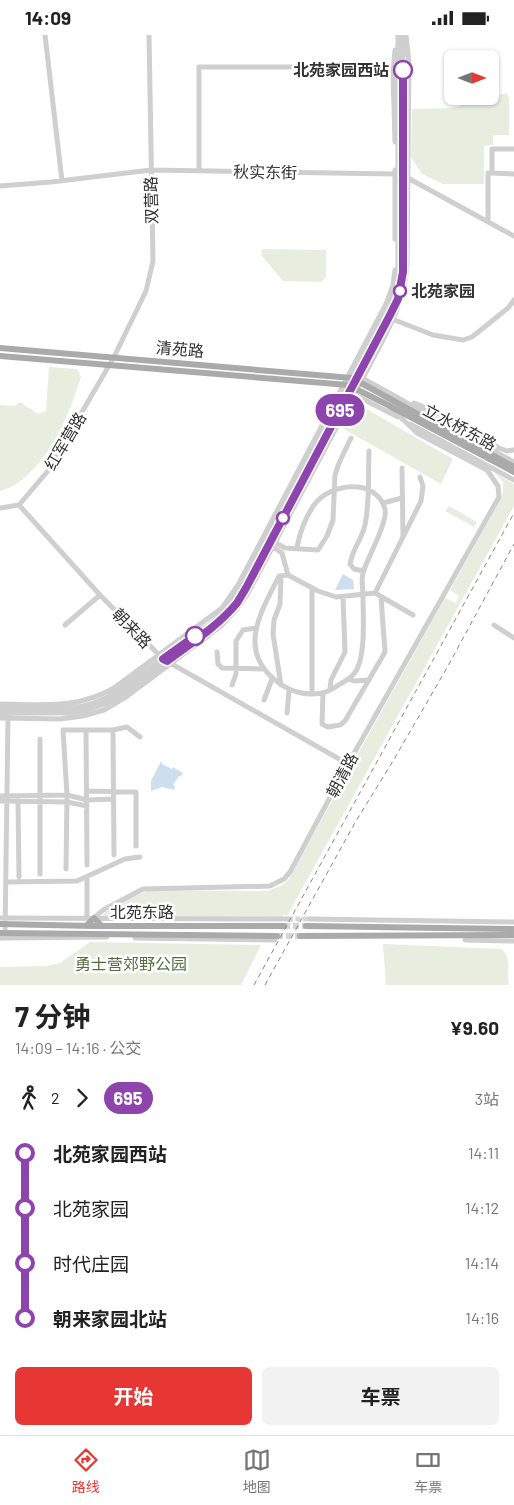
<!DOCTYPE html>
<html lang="zh">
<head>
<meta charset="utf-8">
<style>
	body { margin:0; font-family:Barlow,"Noto Sans SC",sans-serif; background:#f2f2f2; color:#222; height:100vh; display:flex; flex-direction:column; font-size:19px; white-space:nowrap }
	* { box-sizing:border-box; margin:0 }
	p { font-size:16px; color:#767676 }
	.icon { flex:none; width:28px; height:28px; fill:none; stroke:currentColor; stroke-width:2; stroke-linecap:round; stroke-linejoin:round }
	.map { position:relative; height:950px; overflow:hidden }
	.details { display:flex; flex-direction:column; background:#fff; flex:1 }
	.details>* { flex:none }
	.badge { padding:0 10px; border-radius:16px; font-size:18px; line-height:32px }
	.needle { width:32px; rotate:90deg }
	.buttons { position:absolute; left:444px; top:15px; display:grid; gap:10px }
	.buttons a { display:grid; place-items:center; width:55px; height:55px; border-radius:8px; background:#fff; box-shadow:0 1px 4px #0004; font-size:25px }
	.map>.badge { position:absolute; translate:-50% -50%; box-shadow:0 0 0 2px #fff }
	.legs { display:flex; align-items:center; gap:8px; height:55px; padding:0 15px; font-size:16px }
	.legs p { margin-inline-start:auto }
	.overview { display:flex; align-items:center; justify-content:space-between; height:85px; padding:0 15px }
	h1 { font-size:28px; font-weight:700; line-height:38px }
	.action { display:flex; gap:10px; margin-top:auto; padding:10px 15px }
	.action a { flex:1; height:58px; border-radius:8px; background:#e73735; color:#fff; font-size:20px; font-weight:700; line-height:58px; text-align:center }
	.action a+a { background:#f2f2f2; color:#222 }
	ul { padding:0 15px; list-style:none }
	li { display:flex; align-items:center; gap:18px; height:55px; font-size:19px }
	li i { display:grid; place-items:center; width:8px; height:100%; margin:0 6px; background:currentColor }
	li i::after { content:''; width:12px; height:12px; margin:-6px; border:4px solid; border-radius:50%; background:#fff }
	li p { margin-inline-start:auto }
	li:first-child i { background:linear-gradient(#0000 50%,currentColor 0) }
	li:last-child i { background:linear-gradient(currentColor 50%,#0000 0) }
	.status { display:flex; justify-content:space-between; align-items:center; height:35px; padding:0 25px; background:#fff; direction:ltr }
	.status svg { height:14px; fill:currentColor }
	.tab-bar { display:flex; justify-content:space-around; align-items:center; height:70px; border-top:1px solid #e0e0e0; background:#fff; font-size:14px; color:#767676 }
	.tab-bar a { display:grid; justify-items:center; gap:2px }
	.tab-bar .active { color:#e73735 }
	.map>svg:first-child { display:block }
	.green { fill:#e7eee0 }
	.water { fill:#cddeee }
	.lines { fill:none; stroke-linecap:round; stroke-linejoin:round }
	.minor-tunnel { stroke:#d6d6d6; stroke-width:5; stroke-dasharray:5 2.5; stroke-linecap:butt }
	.major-tunnel { stroke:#d6d6d6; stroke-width:6; stroke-dasharray:6 3; stroke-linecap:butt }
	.minor { stroke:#cfcfcf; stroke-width:5 }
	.major { stroke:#aaa; stroke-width:6 }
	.rail { stroke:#878787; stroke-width:1; stroke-dasharray:5 4; stroke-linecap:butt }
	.line-1-casing { stroke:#fff; stroke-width:11 }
	.line-1 { stroke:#8e44ad; stroke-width:8 }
	.stop-1-dot { fill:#fff; stroke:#8e44ad; stroke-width:2.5 }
	.labels { text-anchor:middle; stroke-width:5; stroke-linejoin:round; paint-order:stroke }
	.stop-label { font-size:16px; font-weight:bold; fill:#323232; stroke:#fff; text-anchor:end }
	.street-label { font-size:16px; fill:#323232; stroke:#fff }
	.park-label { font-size:16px; fill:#516f3e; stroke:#fff }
</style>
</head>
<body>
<div class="status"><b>14:09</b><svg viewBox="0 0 49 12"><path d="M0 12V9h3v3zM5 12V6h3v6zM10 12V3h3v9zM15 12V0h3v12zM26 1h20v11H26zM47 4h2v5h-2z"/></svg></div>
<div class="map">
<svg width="514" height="950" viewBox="0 0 514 950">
	<rect width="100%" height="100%" fill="#fff"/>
	<path class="green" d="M507 58 509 64V100H493V110L484 111V149H443L422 139 411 122 412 74 452 73Z
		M262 214 326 215V242L321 247 283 246 261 220Z
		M49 332 77 334 81 342C69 380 51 424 18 448 13 451 6 454 0 456V370L15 371 20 367 38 379 46 376Z
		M356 368 453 424 441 449 342 393Z
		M495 438 514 449V471L287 881 284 880 281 882 103 881V879C119 870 135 858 153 855L267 856 283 850 289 844 370 697 445 563 456 568 459 561 450 555 498 469 503 457V447Z
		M449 471 477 487 474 492 445 476Z
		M90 907 261 910 241 950H0V932L46 931 60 928Z
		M383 909 501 914C513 923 506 938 509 950H386Z"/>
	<path class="water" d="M343 539 353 545 354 554 335 555Z
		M161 726 162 729 172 734 173 732 183 738 181 741H179L173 750 175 751 174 755 162 752 151 756V746Z"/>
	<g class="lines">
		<path class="minor-tunnel" d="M288 884H310"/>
		<path class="major-tunnel" d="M284 891H306
			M277 901H300"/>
		<path class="minor" d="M45 0 62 146
			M395 107 393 38 395 15
			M395 135V204
			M199 136V32H326
			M492 138 514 139
			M406 142 514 201
			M0 151 51 147 151 135 396 139
			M488 187V138H492V114H514
			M392 284 433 300 463 305 472 302 508 273 514 265
			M362 343 514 427
			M354 357 355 360 398 382
			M414 368 436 377 499 413 507 416 514 415
			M410 389 514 445
			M402 433 403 500
			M383 468 402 463
			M19 470 100 560 161 622
			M0 473 19 470 47 437 114 322 146 256 153 226 149 0
			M274 507 285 513 318 515 327 501 333 485 335 440 339 428 351 403
			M271 511 282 518 288 540 318 556 336 562 375 558 413 580
			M364 536 354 534 350 529C352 515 362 504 365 490 370 466 368 440 369 416
			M288 540 279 541C260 579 236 617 279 648 291 657 307 661 322 658 329 657 336 651 342 648 347 645 353 641 356 636 366 620 363 579 363 560 363 553 361 545 363 538 367 523 388 488 385 474 376 442 330 448 314 470 305 483 300 497 297 512
			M312 553V658
			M375 558 421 466 423 451 420 442
			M65 590 100 560
			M494 590 514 603
			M217 617 218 629 222 633 264 634
			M170 628 348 729
			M348 644 354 646 369 645
			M232 650 236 639V606L243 595 256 593
			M281 650 273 599 274 585 280 569 281 541
			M330 654 331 645 345 617 343 562
			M323 658 322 689 328 692 340 690 345 686 385 617 381 562
			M264 665 272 644
			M0 669C41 669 76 675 114 653L222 573 238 550 386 269 393 250 395 235
			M0 674C39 674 80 680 115 658L209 590 224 577 243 551 383 284 395 257 398 238V0
			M0 678H66L82 676 104 669 118 662 212 593 226 581 246 553 389 282 400 256 403 237V0
			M287 678 289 655
			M0 683 60 684 83 681 104 675 126 662 221 591 235 576 247 560 374 322C390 292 405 264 407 230L409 28 406 0
			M86 695 87 830
			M113 695 114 820
			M40 704V839
			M87 756 136 757V811
			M0 761 67 760 87 765 113 764
			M0 766 67 767 87 771
			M18 766 19 842
			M66 834 67 760 63 695H113L127 692 140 702
			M6 847 77 846 125 824 140 822
			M0 883 288 884
			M87 883V842
			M94 883 103 875 143 854 270 851 284 844 290 837 348 729 499 462 498 451 487 435 417 398 391 373
			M310 884 514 887
			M5 901 8 682
			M0 903 107 902
			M135 903 275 905
			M465 905 514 906"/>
		<path class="major" d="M0 313 352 343 514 432
			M0 321 348 350 386 369 514 437
			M0 889 93 891H284
			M86 891 94 883 102 891
			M306 891 514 894
			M0 898 277 901
			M300 901 514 900"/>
		<path class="rail" d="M254 950 514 478
			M265 950 356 786 393 726 448 631 514 509"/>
	</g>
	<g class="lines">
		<g class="line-1-casing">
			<path id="line-1" d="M195 601 163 624 167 626C191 608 217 592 237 568L246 553 389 282 398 264 403 237V35"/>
		</g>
		<use href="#line-1" class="line-1"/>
	</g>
	<g class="stop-1-dot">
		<circle cx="403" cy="35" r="9"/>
		<circle cx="400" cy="256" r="6"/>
		<circle cx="283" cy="483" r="6"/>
		<circle cx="195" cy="601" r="9"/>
	</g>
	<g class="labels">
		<g class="stop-label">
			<text x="389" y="41">北苑家园西站</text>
			<text x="411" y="262" text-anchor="start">北苑家园</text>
		</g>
		<g class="street-label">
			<text transform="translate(265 137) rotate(1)" y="6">秋实东街</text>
			<text transform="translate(151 165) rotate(-91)" y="6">双营路</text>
			<text transform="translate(180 314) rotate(5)" y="6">清苑路</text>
			<text transform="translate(460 392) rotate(28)" y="6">立水桥东路</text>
			<text transform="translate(65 406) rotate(-59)" y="6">红军营路</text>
			<text transform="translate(132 593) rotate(46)" y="6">朝来路</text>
			<text transform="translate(342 740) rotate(-62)" y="6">朝清路</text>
			<text x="142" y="883">北苑东路</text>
		</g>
		<g class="park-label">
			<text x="131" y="935">勇士营郊野公园</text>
		</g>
	</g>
</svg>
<div class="buttons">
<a><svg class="needle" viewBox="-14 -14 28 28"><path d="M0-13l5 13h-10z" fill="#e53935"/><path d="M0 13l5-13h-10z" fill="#767676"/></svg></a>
</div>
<b class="badge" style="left:340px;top:375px;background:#8e44ad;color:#fff">695</b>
</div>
<section class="details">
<div class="overview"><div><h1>7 分钟</h1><p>14:09 – 14:16 · 公交</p></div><b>¥9.60</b></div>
<div class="legs"><svg class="icon" aria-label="walk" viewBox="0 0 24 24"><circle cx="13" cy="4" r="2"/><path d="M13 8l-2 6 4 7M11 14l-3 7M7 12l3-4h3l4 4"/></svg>2<svg class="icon" aria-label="forward" viewBox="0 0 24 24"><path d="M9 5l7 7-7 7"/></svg><b class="badge" style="background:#8e44ad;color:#fff">695</b><p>3站</p></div>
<ul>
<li><i style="color:#8e44ad"></i><b>北苑家园西站</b><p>14:11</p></li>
<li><i style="color:#8e44ad"></i><span>北苑家园</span><p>14:12</p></li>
<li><i style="color:#8e44ad"></i><span>时代庄园</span><p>14:14</p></li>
<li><i style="color:#8e44ad"></i><b>朝来家园北站</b><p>14:16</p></li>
</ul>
<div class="action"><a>开始</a><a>车票</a></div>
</section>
<nav class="tab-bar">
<a class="active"><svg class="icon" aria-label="directions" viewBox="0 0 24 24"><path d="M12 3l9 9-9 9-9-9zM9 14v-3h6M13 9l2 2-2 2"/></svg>路线</a>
<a><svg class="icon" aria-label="map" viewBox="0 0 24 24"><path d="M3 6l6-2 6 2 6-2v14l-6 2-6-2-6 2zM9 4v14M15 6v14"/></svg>地图</a>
<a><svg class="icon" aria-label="tickets" viewBox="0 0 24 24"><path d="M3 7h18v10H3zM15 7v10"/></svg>车票</a>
</nav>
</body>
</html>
